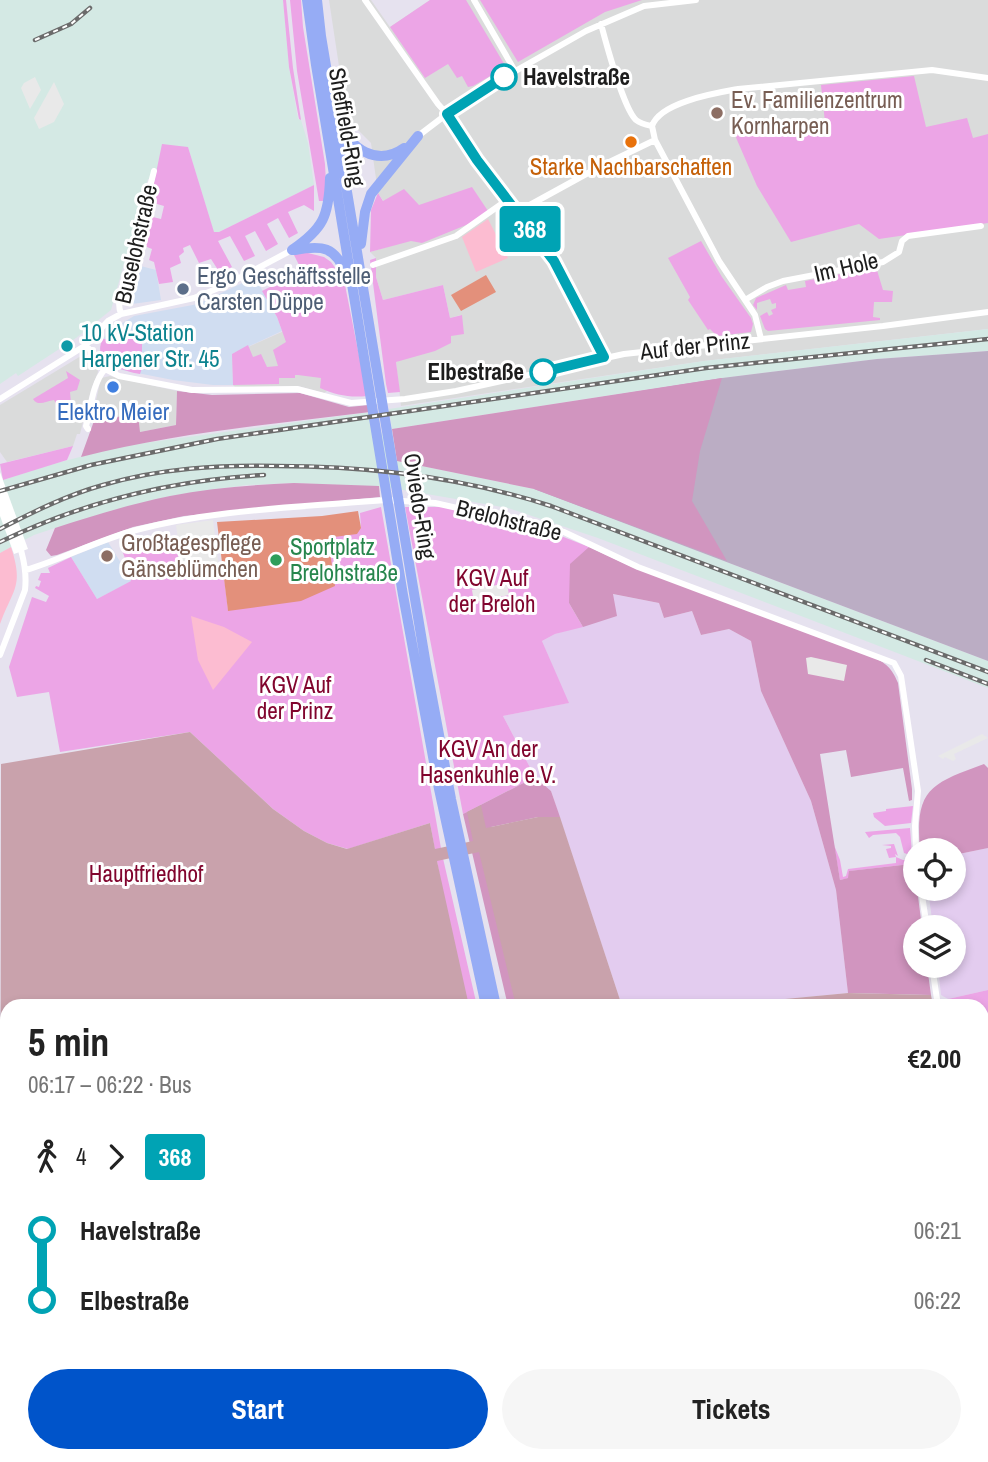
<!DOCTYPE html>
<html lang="en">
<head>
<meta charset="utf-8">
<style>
	body { margin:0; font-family:"Archivo Narrow",sans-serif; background:#f6f6f6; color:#222; height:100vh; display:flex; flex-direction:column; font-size:26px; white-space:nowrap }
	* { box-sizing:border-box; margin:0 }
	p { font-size:23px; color:#767676 }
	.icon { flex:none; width:38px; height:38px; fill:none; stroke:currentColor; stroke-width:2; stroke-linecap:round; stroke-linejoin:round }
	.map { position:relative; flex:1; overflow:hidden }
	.drawer { position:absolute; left:0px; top:999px; width:989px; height:464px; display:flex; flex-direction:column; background:#fff; border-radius:21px 21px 0 0; box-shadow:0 4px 10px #0003 }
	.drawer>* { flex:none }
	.badge { padding:0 14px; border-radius:5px; font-size:24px; line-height:46px }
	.controls { position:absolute; left:903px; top:838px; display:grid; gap:14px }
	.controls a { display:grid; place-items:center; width:63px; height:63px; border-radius:50%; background:#fff; box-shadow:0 4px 10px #0003; font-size:35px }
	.map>.badge { position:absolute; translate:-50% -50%; box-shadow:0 0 0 4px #fff }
	.legs { display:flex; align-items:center; gap:10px; height:77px; padding:0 28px; font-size:23px }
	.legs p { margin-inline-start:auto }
	.summary { display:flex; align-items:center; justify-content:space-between; height:119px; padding:0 28px }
	h1 { font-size:38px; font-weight:700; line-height:52px }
	.button { display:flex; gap:14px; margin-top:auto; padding:14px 28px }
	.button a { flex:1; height:80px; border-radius:42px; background:#0054ca; color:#fff; font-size:28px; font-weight:700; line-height:80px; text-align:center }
	.button a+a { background:#f6f6f6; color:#222 }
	ul { padding:0 28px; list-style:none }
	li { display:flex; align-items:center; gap:24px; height:70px; font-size:26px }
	li i { display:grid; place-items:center; width:10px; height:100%; margin:0 9px; background:currentColor }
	li i::after { content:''; width:18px; height:18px; margin:-9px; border:5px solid; border-radius:50%; background:#fff }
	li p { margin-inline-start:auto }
	li:first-child i { background:linear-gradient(#0000 50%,currentColor 0) }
	li:last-child i { background:linear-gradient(currentColor 50%,#0000 0) }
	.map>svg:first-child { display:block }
	.residential { fill:#dadbdb }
	.commercial { fill:#d0ddf1 }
	.industrial { fill:#d4e9e4 }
	.construction { fill:#bbadc4 }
	.farmland { fill:#e3ccef }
	.grass { fill:#eca5e6 }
	.forest { fill:#d195bf }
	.cemetery { fill:#c9a2ac }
	.park { fill:#fcbcd1 }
	.pitch { fill:#e3907b }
	.parking { fill:#e9e9e9 }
	.pier { fill:#fff }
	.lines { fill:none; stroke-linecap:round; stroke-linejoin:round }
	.stream { stroke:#dfd4a0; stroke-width:2 }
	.minor { stroke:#fff; stroke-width:6 }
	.trunk { stroke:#96acf5; stroke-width:10 }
	.rail-casing { stroke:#6b6b6b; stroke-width:4.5 }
	.rail { stroke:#fff; stroke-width:2; stroke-dasharray:5; stroke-linecap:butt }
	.line-1-casing { stroke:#fff; stroke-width:16 }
	.line-1 { stroke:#00a3b4; stroke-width:10 }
	.stop-1-dot { fill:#fff; stroke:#00a3b4; stroke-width:3.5 }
	.education-dot { fill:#8d6e63; stroke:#fff; stroke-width:2.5 }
	.food-dot { fill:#e8710a; stroke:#fff; stroke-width:2.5 }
	.service-dot { fill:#5c6f8a; stroke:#fff; stroke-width:2.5 }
	.culture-dot { fill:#0f9aa8; stroke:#fff; stroke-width:2.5 }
	.shop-dot { fill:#3f7fe0; stroke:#fff; stroke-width:2.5 }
	.leisure-dot { fill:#2e9e5b; stroke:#fff; stroke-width:2.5 }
	.labels { text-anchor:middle; stroke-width:6; stroke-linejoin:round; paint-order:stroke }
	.stop-label { font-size:23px; font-weight:bold; fill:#1d1d1d; stroke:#fff; text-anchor:start }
	.education-label { font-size:23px; fill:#785e54; stroke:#fff; text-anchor:start }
	.street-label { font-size:23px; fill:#1d1d1d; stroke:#fff }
	.food-label { font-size:23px; fill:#c56008; stroke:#fff }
	.service-label { font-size:23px; fill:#4e5e75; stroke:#fff; text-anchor:start }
	.culture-label { font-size:23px; fill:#0d838f; stroke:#fff; text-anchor:start }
	.shop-label { font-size:23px; fill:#366cbe; stroke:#fff }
	.leisure-label { font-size:23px; fill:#27864d; stroke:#fff; text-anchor:start }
	.park-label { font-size:23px; fill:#81052e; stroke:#fff }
</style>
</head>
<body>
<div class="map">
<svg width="988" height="1462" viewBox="0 0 988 1462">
	<rect width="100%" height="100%" fill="#e6e2ef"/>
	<path class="residential" d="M329 0H371L390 27 430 0H988V329L704 361 401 406 396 362 450 336 461 315 450 318 443 285 383 300 376 277V258L370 252 410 240 378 193 371 143 347 119Z
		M302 318 327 391 324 393 298 386 236 388 233 385 232 354 284 331Z
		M81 356 88 359 97 367 98 372 91 390 80 434H77L73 446 7 462 0 452V405Z
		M110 376 177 391 176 425 140 432 115 417 108 421H94L92 418 101 378Z"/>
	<path class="commercial" d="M137 265 156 270 161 300 132 304 126 297Z
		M255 277 277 317 282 331 232 354 233 385H213L173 380 122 370 108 362 100 351 102 340 109 331 134 316 198 304Z
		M108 542 132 581 97 599 71 557Z
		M982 1262 988 1265V1351L982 1354Z"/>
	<path class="industrial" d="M0 0H283L289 67 298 119 301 120 308 143 314 185 219 232 214 233 188 147 155 179H148L111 310 76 338 18 376 16 373 0 384Z
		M988 329V351L877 359 722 378 392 429 389 409 704 361Z
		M370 412 397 461 534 489 988 661V688L598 538 508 508 386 487 294 483 246 485 170 496 55 528 34 535 0 553V481L49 465 122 446Z"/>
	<path class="construction" d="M988 351V661L534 489V408L722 378 877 359Z
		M159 1456H239L236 1462H168Z
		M463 1456H557L558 1462H464Z"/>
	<path class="farmland" d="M612 594 659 603 664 618 692 611 701 635 729 629 751 641 761 691 811 801 836 890 848 993 785 999 743 1006H622L551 791 535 777 503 716 568 703 542 641 555 634 616 616Z
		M988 848V990L948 999 941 995 938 966H954V928L933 927 928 889H954V855Z"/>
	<path class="grass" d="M283 0H286L293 68 301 120 299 119 289 67Z
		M290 0H301L303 27 325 164 327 201H319L297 71Z
		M430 0H466L506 67 473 86 468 87 462 76 457 78 448 64 425 78 390 27Z
		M480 0H642L605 12 518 62Z
		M914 76 926 127 967 118 973 138 988 134V223L879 239 859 224 791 242 757 186 734 133 763 131V127L825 122 821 85Z
		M162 144 188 147 214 232H219L314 185V211L304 205 288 212 298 233 289 238 278 218 267 224 278 244 266 251 255 231 245 236 255 256 244 261 230 236 218 241 232 267 220 273 211 259 199 263 190 245 183 248 184 252 179 256 181 263 170 268 173 282 159 284 154 262 149 260 152 249 142 245 149 216 161 219 164 206 150 202Z
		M472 187 488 211 471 223 422 243 411 241 370 252 371 210 378 193 383 201 404 189 419 205Z
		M701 241 722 277 751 318 753 324 751 332 717 336 710 329 708 330 688 300 690 297 668 258Z
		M304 252 324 257 331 262 344 280 367 396C350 398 336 395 320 388L321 378 298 375H295V378H279V384L233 385 232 354 248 345 253 357 261 354 267 367 278 366 273 350 286 342 277 317 262 291 302 271 294 255Z
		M376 258V277L383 300 443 285 450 318 462 315 464 334 451 336V343L435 351 396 362 400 392 388 393 386 384 370 260Z
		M876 267 883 290 893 291 892 302H874L873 317 880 318V320L768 331 765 329 760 316 767 312 769 316 773 314 771 310 776 308V303L772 304 770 299 757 303V310L753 305 756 298 786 285 788 290 806 287 805 281Z
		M124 338 142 340V356L145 359 140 374C124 371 90 362 103 339Z
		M66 371 80 380 77 390 70 392 71 403 59 409 54 400C46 401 38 407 33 399L68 378Z
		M73 446 67 460 3 480 0 464Z
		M381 507 442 854 477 1006H458L445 905 430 823 348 849 327 843 304 831 273 809 190 732 60 752 49 692 17 697 9 667 32 597 46 602 49 596 35 588 36 586 39 587 41 581 38 580 41 573H50L48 568 71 557 97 599 131 581 125 569 128 567 121 547 175 536 181 578 214 573 223 569 228 610 330 551 334 537 361 528 360 513Z
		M405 507H446L561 536 589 547 569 603 583 627 555 634 542 641 569 703 503 716 535 777 463 814Z
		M913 806 911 823 885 826 874 817 873 813 886 811V809Z
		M910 828 912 854 910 855 904 853 900 837 896 833 873 835 869 838 865 832Z
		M894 844 898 856 895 854 896 857 903 860H911V864L850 871 849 878 840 880 834 845 840 860 843 877 846 876 848 869 896 863V857L889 858 886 849 891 848V846L882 845Z
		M988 990V1070L982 1042V1006H958L948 999Z
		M988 1351V1462H825L838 1456H982V1354Z"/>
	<path class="forest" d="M722 378 700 451 692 501 727 561 534 489 397 461 392 429Z
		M177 391 212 395 300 393 349 407 369 405 370 412C274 424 175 433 81 457L94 421H108L115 417 138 415 140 432 176 425Z
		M294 483 379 486 380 497 184 516 133 527 57 555 51 556 46 550 55 528C92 516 131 504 170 496 210 488 252 485 294 483Z
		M589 547 632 567 871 656C886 663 892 668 898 683L912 789V800L909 801 903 768 851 777 846 750 820 754 840 880 848 878 849 871 911 864V860H913L915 889H917L922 927 915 928V966H927L931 995 848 993 836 890 811 801 761 691 751 641 729 629 701 635 692 611 664 618 659 603 613 594 617 616 583 627 569 603 570 564Z
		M984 764 988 768V848L954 855V850H920C915 790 929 784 984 764Z
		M535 777 551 791 560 817H538L491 827 535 1006H508L463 814Z"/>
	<path class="cemetery" d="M190 732 273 809 304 831 327 843 347 849 430 823 435 849 473 841 467 812 481 805 486 828 538 817H560L622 1006H516L479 852 437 861 469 1006H7V1456H133L134 1461 0 1462 1 764Z
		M848 993 931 995 933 1006H743L785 999Z
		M344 1456H411L412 1462H345Z"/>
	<path class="park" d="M488 219 508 258 476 272 462 237Z
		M11 547C24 587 13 588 0 624V553Z
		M191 616 224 627 252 642 213 690 198 660Z
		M248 1456H306L308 1462H244Z
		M411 1456H463L464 1462H412Z"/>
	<path class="pitch" d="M486 275 496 292 461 311 451 295Z
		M358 511 361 528 357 534 334 537 336 550 330 552 335 586 301 601 228 611 217 522 322 516Z
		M616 1456H838L825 1462H617Z"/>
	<path class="parking" d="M35 77 41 90 30 109 21 88 24 83Z
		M54 82 64 104 54 122 39 129 34 118Z
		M213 520 219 569 183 576 176 525Z
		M507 583 509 595 474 602 472 590Z
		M811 657 847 665 844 681 808 674 806 658Z
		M982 734 988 738 954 754 956 759 953 761 945 757 943 759 938 756Z"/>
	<path class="pier" d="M0 472 28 549 14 554 0 516Z"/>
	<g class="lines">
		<path class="stream" d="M252 1456V1462
			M282 1456 284 1462
			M461 1456 463 1462
			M558 1456 560 1462"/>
		<path class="minor" d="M365 0 438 104 455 123 477 160 554 261 604 357
			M474 0 515 71
			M601 24C606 43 624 109 636 120 641 124 647 125 652 126
			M652 126C660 102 716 93 738 89L932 70 988 78
			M418 136 468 98 586 31 644 6 696 0
			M655 140 719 261 755 315 761 339
			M517 212 599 167 655 140 652 126
			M373 265 456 236 507 200
			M745 300 767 287 783 281 883 262 899 252 902 241 908 236 981 226
			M121 314C116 301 122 289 127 277L154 171
			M86 345 105 369 119 376 192 390 297 389 351 403 405 399 456 391 624 354 883 326 988 312
			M0 399 86 345 108 321 121 314 194 298 226 285 292 250
			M88 429 86 426C91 408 92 384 105 369
			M0 493C11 524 29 557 25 590L0 655
			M26 570C63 559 98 540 136 530 208 511 285 508 358 502L387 500 435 503 564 532 638 567 894 663 901 676 918 791 915 826 916 850
			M921 889 927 928
			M932 966 938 1006
			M982 1119 988 1130
			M982 1256 988 1257
			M147 1456 156 1462
			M467 1456 468 1462
			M553 1456 554 1462
			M240 1462 243 1456"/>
		<path class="trunk" d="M307 0 316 65 403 595 439 789 486 1006
			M317 0 321 36 426 665 451 799 496 1006
			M340 122C350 149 377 167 404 148
			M361 244 365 212 371 194 418 136
			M292 250C323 229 329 216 330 178
			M295 250C322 245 335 246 346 274
			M583 1456 584 1462
			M593 1456 594 1462"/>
		<g class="rail-casing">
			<path id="rail" d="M35 40 71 24 90 8
				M0 491 91 465 217 439 706 368 988 339
				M0 529C33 512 67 495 103 485 161 468 218 465 277 466 371 466 461 477 551 506L988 672
				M0 542C83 502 173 480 264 475
				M926 660 988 684"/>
		</g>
		<use href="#rail" class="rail"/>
	</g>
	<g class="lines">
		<g class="line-1-casing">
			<path id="line-1" d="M504 77 447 114 477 160 554 261 604 357 543 372"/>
		</g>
		<use href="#line-1" class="line-1"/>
	</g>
	<g class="stop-1-dot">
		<circle cx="504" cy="77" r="12"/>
		<circle cx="543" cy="372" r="12"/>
	</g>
	<g class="education-dot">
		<circle cx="717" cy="113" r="7"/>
		<circle cx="107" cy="556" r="7"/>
	</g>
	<circle class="food-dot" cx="631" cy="142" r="7"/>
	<circle class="service-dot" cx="183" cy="289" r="7"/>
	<circle class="culture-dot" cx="67" cy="346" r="7"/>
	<circle class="shop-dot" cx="113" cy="387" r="7"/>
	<circle class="leisure-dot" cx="276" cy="560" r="7"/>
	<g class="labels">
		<g class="stop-label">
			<text x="523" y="85">Havelstraße</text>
			<text x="524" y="380" text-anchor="end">Elbestraße</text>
		</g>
		<g class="education-label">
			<text x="731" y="108">Ev. Familienzentrum<tspan x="731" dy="26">Kornharpen</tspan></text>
			<text x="121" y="551">Großtagespflege<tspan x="121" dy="26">Gänseblümchen</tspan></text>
		</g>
		<g class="street-label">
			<text transform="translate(347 127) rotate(80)" y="8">Sheffield-Ring</text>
			<text transform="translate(136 244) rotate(-77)" y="8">Buselohstraße</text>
			<text transform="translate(846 267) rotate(-13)" y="8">Im Hole</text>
			<text transform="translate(695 346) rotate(-6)" y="8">Auf der Prinz</text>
			<text transform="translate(420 506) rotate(81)" y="8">Oviedo-Ring</text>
			<text transform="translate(509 520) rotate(14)" y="8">Brelohstraße</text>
		</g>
		<g class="food-label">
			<text x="631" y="175">Starke Nachbarschaften</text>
		</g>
		<g class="service-label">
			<text x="197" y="284">Ergo Geschäftsstelle<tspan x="197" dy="26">Carsten Düppe</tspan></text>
		</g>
		<g class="culture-label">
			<text x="81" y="341">10 kV-Station<tspan x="81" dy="26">Harpener Str. 45</tspan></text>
		</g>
		<g class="shop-label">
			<text x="113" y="420">Elektro Meier</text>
		</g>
		<g class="leisure-label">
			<text x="290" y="555">Sportplatz<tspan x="290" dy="26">Brelohstraße</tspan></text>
		</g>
		<g class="park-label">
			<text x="492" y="586">KGV Auf<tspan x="492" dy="26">der Breloh</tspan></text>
			<text x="295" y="693">KGV Auf<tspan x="295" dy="26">der Prinz</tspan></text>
			<text x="488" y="757">KGV An der<tspan x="488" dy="26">Hasenkuhle e.V.</tspan></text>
			<text x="146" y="882">Hauptfriedhof</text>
		</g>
	</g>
</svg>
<div class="controls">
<a><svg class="icon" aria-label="locate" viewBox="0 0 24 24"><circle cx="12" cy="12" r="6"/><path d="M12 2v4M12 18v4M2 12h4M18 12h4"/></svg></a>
<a><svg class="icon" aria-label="layers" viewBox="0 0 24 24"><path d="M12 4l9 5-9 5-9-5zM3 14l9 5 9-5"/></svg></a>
</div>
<b class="badge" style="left:530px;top:229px;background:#00a3b4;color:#fff">368</b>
<section class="drawer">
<div class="summary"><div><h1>5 min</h1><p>06:17 – 06:22 · Bus</p></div><b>€2.00</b></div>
<div class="legs"><svg class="icon" aria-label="walk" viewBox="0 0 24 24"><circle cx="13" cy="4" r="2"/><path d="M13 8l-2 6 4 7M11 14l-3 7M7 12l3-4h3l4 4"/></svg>4<svg class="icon" aria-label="forward" viewBox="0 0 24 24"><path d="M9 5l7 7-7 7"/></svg><b class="badge" style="background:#00a3b4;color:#fff">368</b></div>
<ul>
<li><i style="color:#00a3b4"></i><b>Havelstraße</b><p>06:21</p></li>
<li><i style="color:#00a3b4"></i><b>Elbestraße</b><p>06:22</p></li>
</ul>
<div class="button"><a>Start</a><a>Tickets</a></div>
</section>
</div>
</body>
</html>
